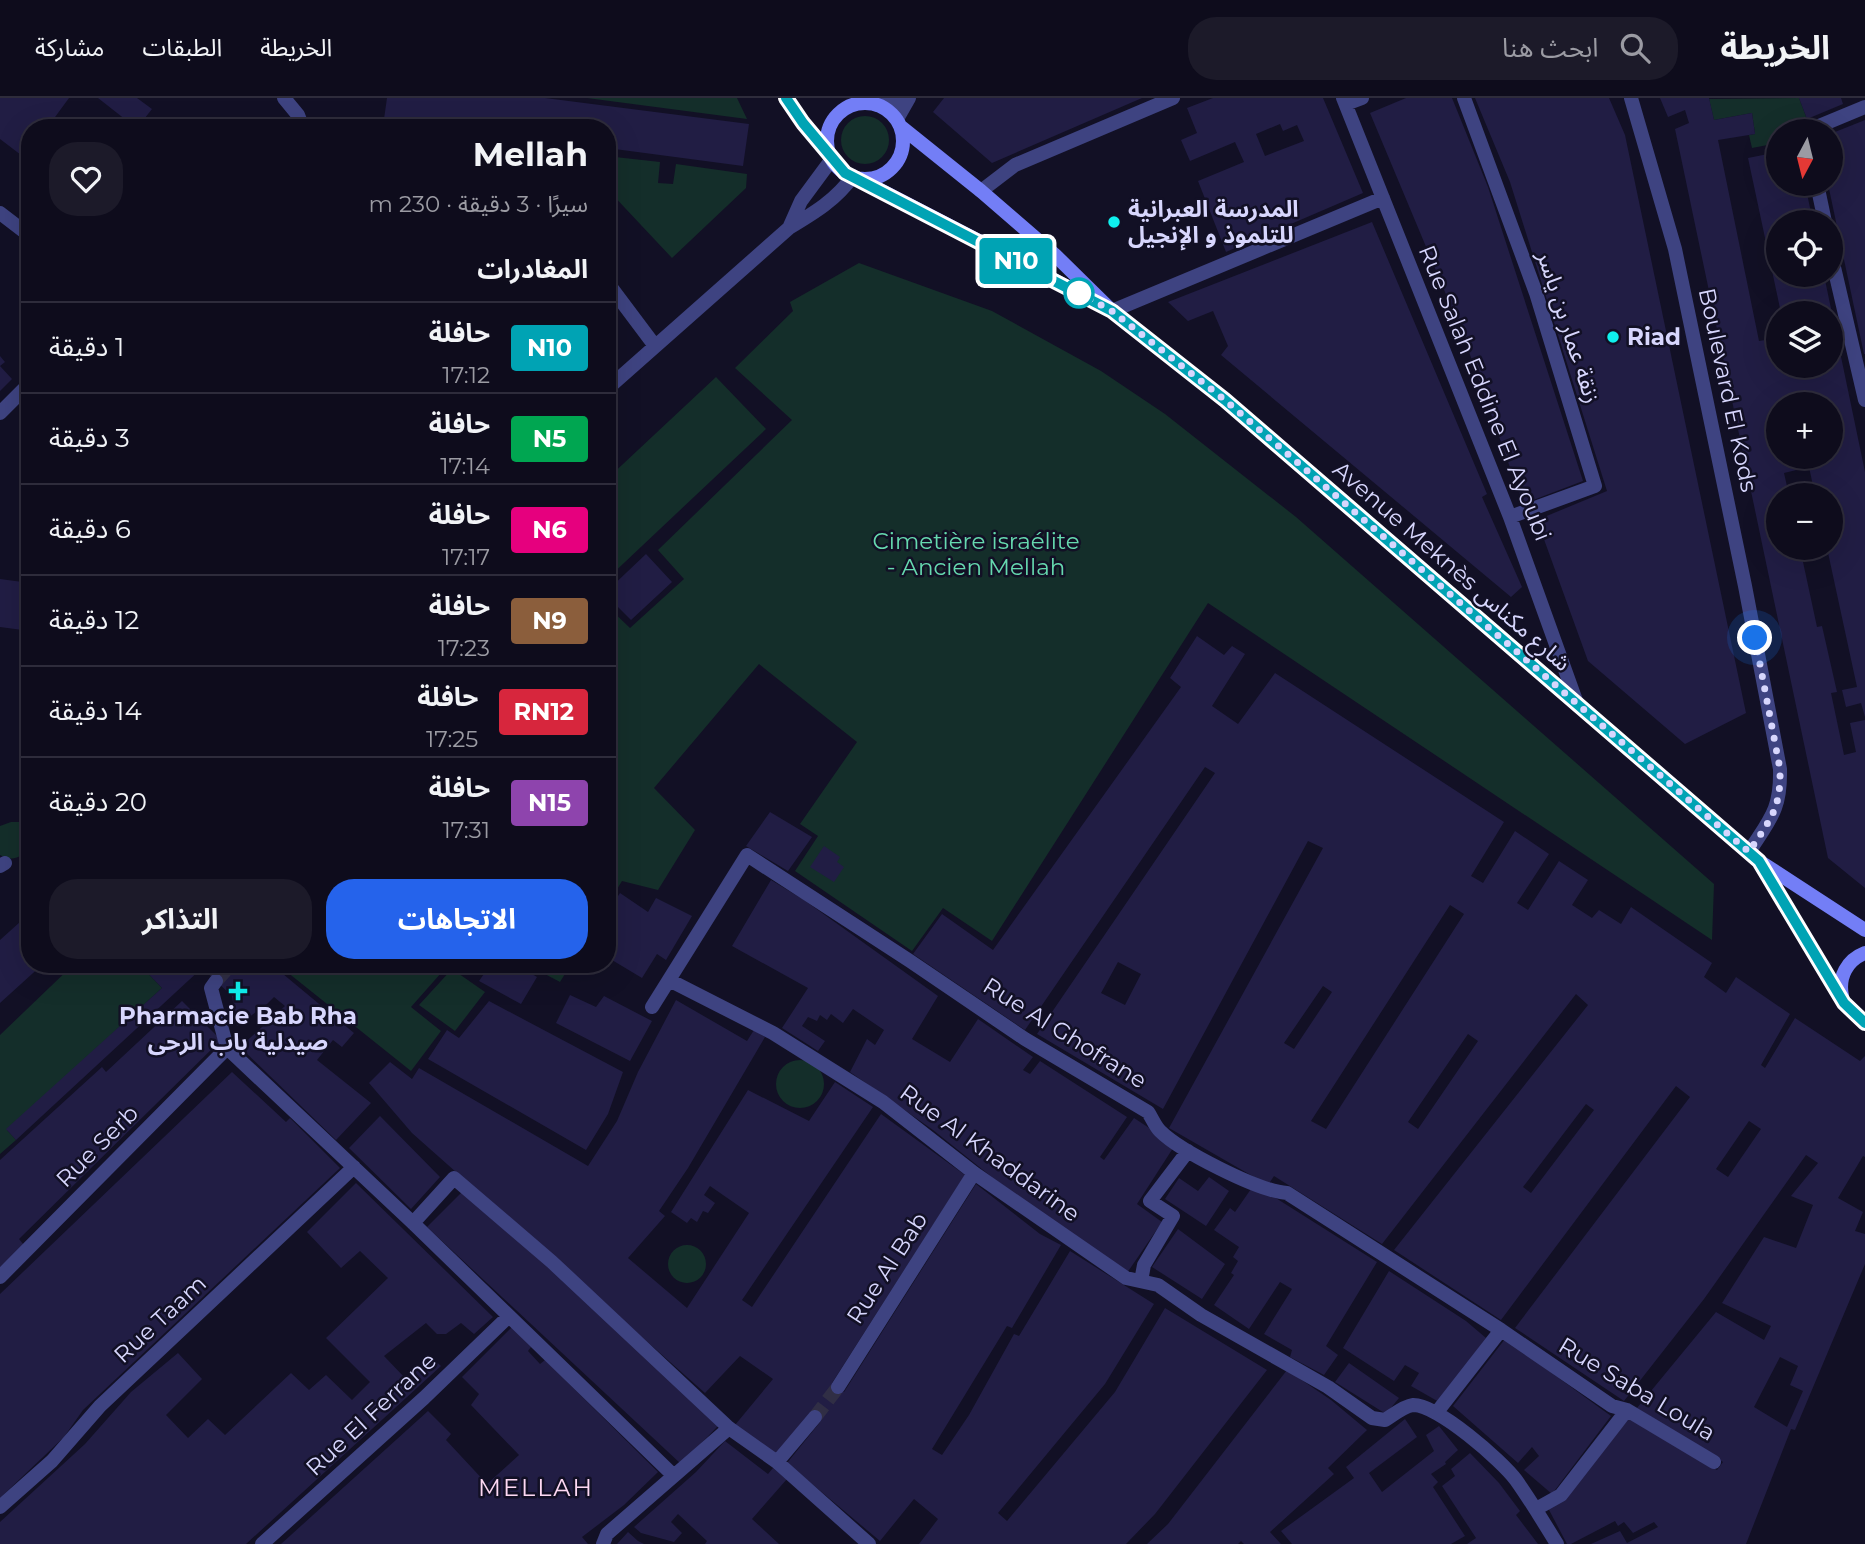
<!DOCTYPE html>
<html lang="ar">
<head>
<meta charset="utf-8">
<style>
	body { margin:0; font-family:Montserrat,"Noto Sans Arabic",sans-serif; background:#1c1a29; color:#f1f3f6; direction:rtl; height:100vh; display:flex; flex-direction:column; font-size:26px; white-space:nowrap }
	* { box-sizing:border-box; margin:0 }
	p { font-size:23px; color:#9b9ba3 }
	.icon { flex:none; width:38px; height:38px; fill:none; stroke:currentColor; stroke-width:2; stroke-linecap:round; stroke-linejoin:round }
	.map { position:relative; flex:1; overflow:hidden; direction:ltr }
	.side { position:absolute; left:21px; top:21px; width:595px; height:854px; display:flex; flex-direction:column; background:#0e0c1c; border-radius:28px; box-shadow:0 7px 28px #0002,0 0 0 2px #2e2c3b; direction:rtl }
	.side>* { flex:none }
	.badge { padding:0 14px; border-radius:5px; font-size:24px; line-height:46px }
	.needle { width:46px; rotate:187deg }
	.tools { position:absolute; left:1766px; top:21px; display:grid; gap:14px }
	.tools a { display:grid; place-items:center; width:77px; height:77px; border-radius:50%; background:#0e0c1c; box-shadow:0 7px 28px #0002,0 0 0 2px #2e2c3b; font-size:35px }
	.you { position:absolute; width:35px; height:35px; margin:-18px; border:5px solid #fff; border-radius:50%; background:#1a73e8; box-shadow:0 0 0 10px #1a73e833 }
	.map>.badge { position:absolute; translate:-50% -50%; box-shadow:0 0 0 4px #fff }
	h2 { padding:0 28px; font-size:26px; line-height:63px }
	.round { display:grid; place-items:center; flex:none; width:74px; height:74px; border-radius:28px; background:#1c1a29 }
	.summary { display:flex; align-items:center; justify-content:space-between; height:119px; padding:0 28px }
	h1 { font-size:33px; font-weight:700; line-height:52px }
	.cta { display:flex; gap:14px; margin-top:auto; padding:14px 28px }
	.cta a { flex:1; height:80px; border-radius:28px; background:#2563eb; color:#fff; font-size:28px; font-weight:700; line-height:80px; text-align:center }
	.cta a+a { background:#1c1a29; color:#f1f3f6 }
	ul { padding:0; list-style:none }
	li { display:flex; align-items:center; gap:21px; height:91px; padding:0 28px; border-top:2px solid #2e2c3b }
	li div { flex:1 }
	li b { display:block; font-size:26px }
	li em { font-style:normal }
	li .badge { min-width:77px; font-weight:700; text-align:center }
	header { display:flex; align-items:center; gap:42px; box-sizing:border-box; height:98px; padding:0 35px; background:#0e0c1c; border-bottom:2px solid #2e2c3b }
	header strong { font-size:33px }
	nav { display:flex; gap:38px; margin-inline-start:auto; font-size:24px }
	.search { width:490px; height:63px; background:#1c1a29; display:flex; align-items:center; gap:18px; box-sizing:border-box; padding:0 24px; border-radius:28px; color:#9b9ba3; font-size:26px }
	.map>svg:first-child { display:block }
	.green { fill:#142e2a }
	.building { fill:#211d44; fill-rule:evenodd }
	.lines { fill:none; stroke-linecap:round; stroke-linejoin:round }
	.street-tunnel { stroke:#302e45; stroke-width:14; stroke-dasharray:14 7; stroke-linecap:butt }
	.lane { stroke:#3e4381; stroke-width:14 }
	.street { stroke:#3e4381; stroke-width:14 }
	.secondary { stroke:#737ef6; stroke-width:14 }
	.line-casing { stroke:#fff; stroke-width:16 }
	.line { stroke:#00a3b4; stroke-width:10 }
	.walk { stroke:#d7d6fd; stroke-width:7; stroke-dasharray:0 12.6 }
	.poi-dot { fill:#0ff0ee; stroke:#121025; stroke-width:2.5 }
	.stop-dot { fill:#fff; stroke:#00a3b4; stroke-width:3.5 }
	.labels { text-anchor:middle; stroke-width:5; stroke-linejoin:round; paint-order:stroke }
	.poi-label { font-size:23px; font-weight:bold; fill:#d7d6fd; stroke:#121025; text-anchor:start }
	.street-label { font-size:23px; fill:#d7d6fd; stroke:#121025 }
	.park-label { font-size:23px; fill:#66d9af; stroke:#121025 }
	.neighbourhood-label { font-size:24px; letter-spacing:2px; fill:#fdd8f3; stroke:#121025 }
</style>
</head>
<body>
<header>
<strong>الخريطة</strong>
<div class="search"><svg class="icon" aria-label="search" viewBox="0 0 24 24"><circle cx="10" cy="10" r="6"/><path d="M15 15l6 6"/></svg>ابحث هنا</div>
<nav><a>الخريطة</a><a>الطبقات</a><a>مشاركة</a></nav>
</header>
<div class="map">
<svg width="1865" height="1446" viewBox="0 0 1865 1446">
	<rect width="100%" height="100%" fill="#121025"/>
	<path class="green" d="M587 0H737L747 21Z
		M1799 0 1807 21 1795 26 1796 33H1778V45L1752 50 1749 37 1755 36 1752 15 1714 22 1709 1Z
		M841 42a24 24 0 1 1 48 0a24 24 0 1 1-48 0Z
		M615 59 660 64 658 85 673 86 676 66 747 76 746 90 672 160 610 94Z
		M859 165 992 213 1101 273 1165 316 1296 419 1714 786 1712 842 1208 505 992 843 943 810 912 853 795 773 818 738 800 726 857 644 759 566 654 690 695 732 658 792 622 783 607 807V508L630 530 684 481 658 452 792 322 735 270 793 213 790 204Z
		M716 279 766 331 607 481V381Z
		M11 724H19L29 736 28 751C20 761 11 763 0 757V728Z
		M74 866H139L162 890 7 1032 16 1042 0 1056V937Z
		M277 866H449L411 909 441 933 411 973Z
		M526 866H571L560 884Z
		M452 871 485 894 455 933 419 907Z
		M776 986a24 24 0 1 1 48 0a24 24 0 1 1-48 0Z
		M668 1166a19 19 0 1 1 38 0a19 19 0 1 1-38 0Z"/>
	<path class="building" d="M0 0H69L47 30H30V53L25 60 0 41Z
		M98 0H137L152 11 137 30H126L122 27 126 22Z
		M387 0H545L749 26 743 68 607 50V30H449L384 21Z
		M944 0H1142L992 65 933 14Z
		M1213 0H1323L1363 95 1226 154 1198 83 1244 64 1235 44 1190 63 1181 42 1197 35 1187 10ZM1280 26 1283 33 1297 27 1304 43 1265 58 1256 36Z
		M1406 0H1452L1488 89 1583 383 1523 406 1463 237 1370 15Z
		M1475 0H1609L1625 37 1746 615 1685 646 1588 563 1537 422 1607 393 1510 84Z
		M1660 0H1709L1714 22 1752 15 1755 36 1718 42 1759 243 1778 240V268H1830V215H1781L1748 60 1778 54V86H1805L1813 124H1778V177H1824L1865 374V619L1861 605 1846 609 1842 592 1857 589 1827 450H1830V397H1815L1809 369 1784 375 1789 397H1778V450H1800L1817 529 1822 528 1837 594 1831 595 1844 657 1856 654 1850 625 1865 622V790L1828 760 1675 31 1689 25 1685 12 1668 19ZM1778 306H1830V359H1778Z
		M1799 0H1841L1843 6 1807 21Z
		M1865 22V256H1864L1828 86H1830V36Z
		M1372 124 1487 396 1482 399 1522 489 1511 499 1221 257 1228 248 1213 213 1188 223 1168 204Z
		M0 258 5 264 0 268 12 281 0 293Z
		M646 456 672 484 631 522 607 498V493Z
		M0 481 30 485V533L0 529Z
		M1197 538 1224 557 1232 548 1245 556 1212 608 1238 626 1275 575 1504 724 1471 778 1483 785 1515 733 1549 756 1517 805 1528 812 1559 763 1588 782 1572 807 1592 820 1599 812 1621 826 1631 809 1712 865 1704 879 1726 895 1736 879 1790 916 1761 967 1765 970 1795 920 1860 963 1865 958V1059L1863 1058 1838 1100 1863 1114 1855 1133 1865 1136V1166L1795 1332 1791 1331 1746 1446H1591L1620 1433 1627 1445 1658 1429 1654 1424 1633 1435 1624 1424 1618 1428 1615 1423 1571 1446H1567L1548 1410 1630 1320 1717 1372 1723 1364 1637 1310 1716 1214 1764 1242 1771 1228 1722 1205 1764 1139 1796 1150 1813 1107 1791 1098 1818 1065 1806 1057 1704 1201 1624 1303 1515 1230 1690 999 1676 988 1501 1222 1394 1152 1588 907 1576 896 1382 1146 1274 1078 1268 1087 1169 1030 1323 750 1308 743 1163 1011 1037 936 1215 675 1205 669 1025 932 913 856 942 816 993 852 1181 589 1170 580ZM1450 807 1464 816 1326 1031 1311 1023ZM1118 864 1141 876 1125 907 1101 895ZM1323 888 1332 894 1294 951 1284 945ZM1468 936 1478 943 1418 1031 1408 1024ZM1586 1006 1594 1012 1531 1095 1523 1089ZM1749 1023 1761 1031 1728 1079 1716 1071ZM1780 1259 1798 1268 1790 1287 1803 1293 1787 1329 1754 1309Z
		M770 714 812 739 788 773 746 748Z
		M824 748 840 759 837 764 844 769 834 784 810 769Z
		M771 782 804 802 938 898 912 941 950 964 978 921 1033 959 1023 972 1030 976 1040 963 1127 1019 1100 1059 1104 1062 1134 1020 1175 1047 1137 1106 1162 1124 1127 1175 993 1080 933 1032 850 974 867 941 875 947 884 932 853 911 843 925 831 916 827 922 820 917 817 923 808 919 802 928 825 943 818 953 782 930 808 890 732 848Z
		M620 795 648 814 656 800 692 818 666 862 657 856 642 880 607 859V815Z
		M30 815V866H43L0 905V842Z
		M139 866H271L354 935 342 949 333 942 317 962 371 1005 336 1042 240 949 285 908 274 899 267 906 237 928 232 898 202 870 16 1042 6 1031 162 890Z
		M491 866H515L537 879 521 906 479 883Z
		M570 897 596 909 604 898 652 923 630 963 556 925Z
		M676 902 747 943 754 932 765 939 688 1070 659 1113 665 1118 628 1160 687 1210 749 1115 710 1088 704 1097 715 1105 708 1115 703 1113 697 1124 691 1120 687 1125 671 1114 748 992 809 1023 835 984 873 1009 742 1202 752 1209 881 1016 965 1077 832 1285 844 1294 976 1086 1040 1136 1061 1147 1012 1230 1007 1228 932 1351 942 1357 969 1317 1014 1236 1019 1238 1070 1153 1154 1206 1105 1286 998 1415 1007 1423 1115 1294 1165 1210 1267 1272 1155 1416 1126 1446H919L938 1421 914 1401 880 1443 787 1365 821 1323 776 1357 735 1327 773 1281 740 1258 705 1295 412 1035 369 985 390 964 412 981 419 970 588 1068 617 1023 638 974Z
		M182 903 221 942 19 1141 24 1147 0 1169V1062L102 969 106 974Z
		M489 903 623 974 608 1016 586 1052 428 961 447 932 459 940Z
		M232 974 286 1024 290 1020 340 1070 83 1312 64 1339 0 1400V1196Z
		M380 1018 440 1079 411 1111 349 1050Z
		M1209 1079 1229 1093 1206 1128 1165 1101 1179 1080 1198 1093Z
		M356 1085 493 1219 474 1236 461 1225 446 1236H437L426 1225 384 1258 406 1281 432 1260 441 1268 246 1446H0V1424L85 1346 131 1294 178 1255 202 1281 166 1317 188 1340 208 1321 225 1337 291 1275 309 1292 326 1277 352 1302 370 1284 326 1240 388 1180 360 1153 341 1170 307 1134Z
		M1251 1091 1271 1097 1377 1164 1326 1248 1338 1257 1324 1277 1290 1259 1292 1252 1264 1236 1292 1191 1280 1184 1249 1231 1214 1207 1234 1177 1231 1175 1238 1163 1233 1159 1239 1149 1214 1132 1230 1110 1235 1114Z
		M463 1093 550 1169 718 1328 681 1366 427 1129Z
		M1178 1131 1225 1166 1202 1201 1152 1169Z
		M1389 1173 1466 1223 1486 1240 1439 1304 1411 1288 1419 1275 1405 1267 1394 1283 1343 1250Z
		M512 1229 531 1249 528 1253 540 1266 545 1262 658 1374 624 1407 582 1439 588 1446H281L428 1313 451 1336 446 1342 487 1386 519 1357 471 1307 479 1296 462 1279Z
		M1505 1241 1611 1318 1552 1396 1524 1372 1539 1358 1532 1349 1518 1365 1453 1308Z
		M1349 1265 1399 1300 1386 1316 1335 1284Z
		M1287 1272 1331 1302 1367 1332 1328 1370 1334 1376 1270 1434 1281 1446H1244L1241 1443 1238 1446H1147L1168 1426Z
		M1405 1321 1417 1339 1369 1375 1382 1394 1434 1353 1426 1337 1439 1328 1458 1352 1445 1364 1446 1366 1431 1376 1438 1384 1433 1389 1465 1438 1451 1446H1292L1281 1433 1354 1380 1346 1369Z
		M725 1343 768 1376 773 1370 787 1381 752 1421 779 1446H705L707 1443 678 1416 671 1424 682 1435 674 1444 641 1435 634 1429 696 1374Z
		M1470 1355 1499 1385 1520 1413 1516 1417 1538 1446H1467L1476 1440 1442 1388 1455 1378 1451 1371Z
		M628 1434 638 1443 644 1446H617Z"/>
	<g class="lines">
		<path class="street-tunnel" d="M216 883 225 873 219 866
			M815 1319 838 1289"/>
		<path class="lane" d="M284 0 298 17 303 30
			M0 115 30 138"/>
		<path class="street" d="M1343 0 1510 419 1578 608
			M1464 0 1536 195 1595 388 1510 419
			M1631 0 1675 151 1745 488 1780 671C1781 712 1770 721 1749 754
			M1346 6 1362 0
			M878 7 902 0
			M897 21 909 0
			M1807 33 1865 9
			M1817 86 1825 124
			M981 93 1015 67 1173 0
			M789 130 801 103 832 61
			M1830 152 1865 302
			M607 184 655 248
			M1112 213 1383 100
			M607 291 789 130C814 115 836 102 853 78
			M0 315 30 285
			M0 768 5 765
			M669 882 773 935 883 1004 974 1075 1126 1180 1158 1187 1201 1217 1328 1289 1372 1320 1385 1322C1393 1317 1404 1308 1413 1307 1437 1306 1502 1363 1516 1382 1531 1403 1544 1425 1557 1446
			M216 883 211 890 227 950 413 1125 673 1377
			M652 909 747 757 910 863 1025 941 1148 1014C1152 1020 1155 1028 1160 1033 1180 1053 1258 1093 1287 1095L1501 1232 1612 1308 1627 1312 1714 1364
			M413 1125 454 1080 552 1164 729 1330 777 1364 869 1446
			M0 1179 227 950
			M1141 1183 1144 1167 1173 1118 1150 1103 1188 1053
			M838 1289 974 1075
			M1437 1314 1501 1232
			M777 1364 815 1319
			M0 1409 52 1363 100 1308 354 1069
			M1536 1411 1561 1397 1627 1312
			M262 1446 424 1300 509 1218
			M603 1446 607 1436 615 1429 729 1330"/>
		<path class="secondary" d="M786 0 803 25 830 56
			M827 43a38 38 0 1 1 76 0a38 38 0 1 1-76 0Z
			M900 28 981 93 1055 157 1112 213 1225 302 1759 763 1865 832
			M857 80 1098 205
			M1761 767 1844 905 1865 925
			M1842 898C1838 879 1847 862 1865 855"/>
	</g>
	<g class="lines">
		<g class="line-casing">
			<path id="line" d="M786 0 803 25 845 75 1112 213 1225 302 1759 763 1844 905 1865 925"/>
		</g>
		<use href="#line" class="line"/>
		<path class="walk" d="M1079 195 1112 213 1225 302 1749 754C1770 721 1781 712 1780 671L1755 540"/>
	</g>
	<g class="poi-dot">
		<circle cx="1114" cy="124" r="7"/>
		<circle cx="1613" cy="239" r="7"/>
		<path d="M234.5 882.5h7v7h7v7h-7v7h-7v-7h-7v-7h7z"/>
	</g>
	<circle class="stop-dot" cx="1079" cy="195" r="14"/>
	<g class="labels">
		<g class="poi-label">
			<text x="1128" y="119">المدرسة العبرانية<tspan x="1128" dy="26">للتلموذ و الإنجيل</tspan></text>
			<text x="1627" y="247">Riad</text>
			<text x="238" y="926" text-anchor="middle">Pharmacie Bab Rha<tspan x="238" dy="26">صيدلية باب الرحى</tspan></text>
		</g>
		<g class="street-label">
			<text transform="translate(1569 229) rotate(72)" y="8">زنقة عمار بن ياسر</text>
			<text transform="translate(1728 292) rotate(78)" y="8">Boulevard El Kods</text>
			<text transform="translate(1485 295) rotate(68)" y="8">Rue Salah Eddine El Ayoubi</text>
			<text transform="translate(1452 468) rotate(41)" y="8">Avenue Meknès شارع مكناس</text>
			<text transform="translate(1065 935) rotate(32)" y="8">Rue Al Ghofrane</text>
			<text transform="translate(97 1048) rotate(-45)" y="8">Rue Serb</text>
			<text transform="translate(990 1055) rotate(36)" y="8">Rue Al Khaddarine</text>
			<text transform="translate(887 1170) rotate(-57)" y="8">Rue Al Bab</text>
			<text transform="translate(160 1221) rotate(-43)" y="8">Rue Taam</text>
			<text transform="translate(1637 1291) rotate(31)" y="8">Rue Saba Loula</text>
			<text transform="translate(371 1316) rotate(-43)" y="8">Rue El Ferrane</text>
		</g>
		<g class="park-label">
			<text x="976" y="451">Cimetière israélite<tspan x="976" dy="26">- Ancien Mellah</tspan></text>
		</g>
		<g class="neighbourhood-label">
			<text x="536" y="1398">MELLAH</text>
		</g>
	</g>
</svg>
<div class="tools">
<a><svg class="needle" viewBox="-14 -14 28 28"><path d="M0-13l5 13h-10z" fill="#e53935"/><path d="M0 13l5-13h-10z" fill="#9b9ba3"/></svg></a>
<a><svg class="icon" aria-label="locate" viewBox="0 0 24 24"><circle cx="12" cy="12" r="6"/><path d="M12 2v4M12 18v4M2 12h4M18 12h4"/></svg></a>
<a><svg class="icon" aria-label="layers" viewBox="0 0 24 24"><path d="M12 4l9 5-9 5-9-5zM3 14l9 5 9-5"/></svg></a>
<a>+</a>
<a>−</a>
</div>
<div class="you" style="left:1755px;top:540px"></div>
<b class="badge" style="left:1016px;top:163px;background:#00a3b4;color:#fff">N10</b>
<section class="side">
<div class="summary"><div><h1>Mellah</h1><p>سيرًا · 3 دقيقة · 230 m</p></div><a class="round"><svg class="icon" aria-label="heart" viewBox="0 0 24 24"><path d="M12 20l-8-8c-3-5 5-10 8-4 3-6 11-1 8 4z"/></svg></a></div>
<h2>المغادرات</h2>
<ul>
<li><span class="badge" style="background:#00a3b4;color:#fff">N10</span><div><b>حافلة</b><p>17:12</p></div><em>1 دقيقة</em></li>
<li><span class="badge" style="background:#00a651;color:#fff">N5</span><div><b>حافلة</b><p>17:14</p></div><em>3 دقيقة</em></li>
<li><span class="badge" style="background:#e6007e;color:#fff">N6</span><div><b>حافلة</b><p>17:17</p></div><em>6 دقيقة</em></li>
<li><span class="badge" style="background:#8b5e3c;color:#fff">N9</span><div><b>حافلة</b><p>17:23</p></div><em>12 دقيقة</em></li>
<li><span class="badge" style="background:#d7263d;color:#fff">RN12</span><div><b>حافلة</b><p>17:25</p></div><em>14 دقيقة</em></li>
<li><span class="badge" style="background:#8e44ad;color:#fff">N15</span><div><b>حافلة</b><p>17:31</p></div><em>20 دقيقة</em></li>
</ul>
<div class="cta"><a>الاتجاهات</a><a>التذاكر</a></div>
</section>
</div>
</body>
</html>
